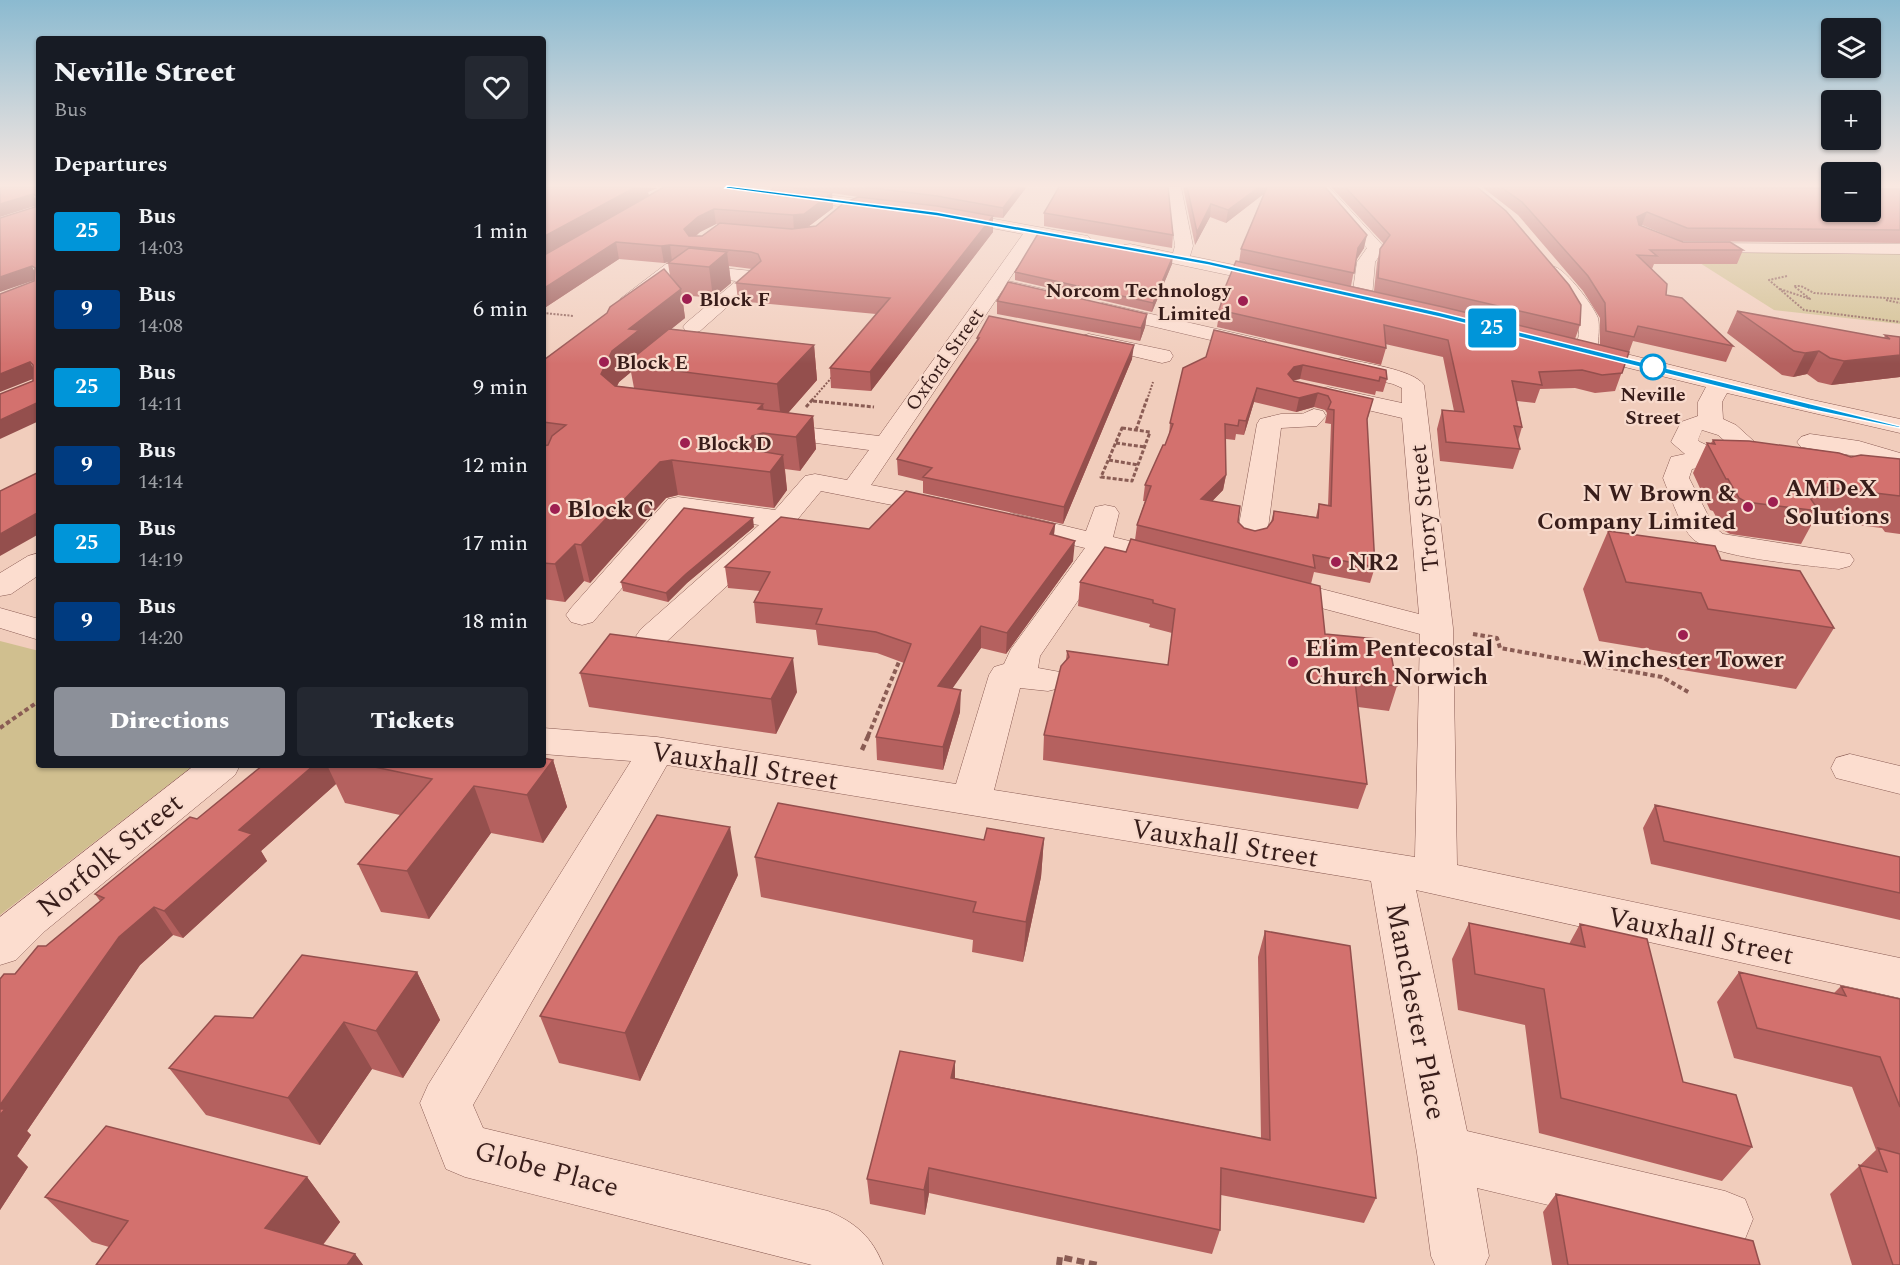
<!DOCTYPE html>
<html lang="en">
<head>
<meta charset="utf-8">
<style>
	body { margin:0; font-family:Spectral,serif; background:#242831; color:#f1f3f6; height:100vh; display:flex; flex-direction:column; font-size:22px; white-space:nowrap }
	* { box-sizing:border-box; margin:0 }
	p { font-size:20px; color:#9ea1a6 }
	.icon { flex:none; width:33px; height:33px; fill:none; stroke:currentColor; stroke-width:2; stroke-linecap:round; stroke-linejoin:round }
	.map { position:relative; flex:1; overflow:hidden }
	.details { position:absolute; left:36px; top:36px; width:510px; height:732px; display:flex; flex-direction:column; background:#171b24; border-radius:6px; box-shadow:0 2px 4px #0004 }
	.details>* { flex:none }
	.badge { padding:0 12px; border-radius:4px; font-size:21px; line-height:39px }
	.buttons { position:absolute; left:1821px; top:18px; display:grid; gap:12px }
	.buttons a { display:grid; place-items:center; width:60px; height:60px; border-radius:6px; background:#171b24; box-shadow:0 2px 4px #0004; font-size:30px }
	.map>.badge { position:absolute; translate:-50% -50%; box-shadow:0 0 0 3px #fff }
	h2 { padding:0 18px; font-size:22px; line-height:54px }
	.round { display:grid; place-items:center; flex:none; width:63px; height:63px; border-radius:6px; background:#242831 }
	.summary { display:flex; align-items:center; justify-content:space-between; height:102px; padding:0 18px }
	h1 { font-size:28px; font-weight:800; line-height:45px }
	.cta { display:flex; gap:12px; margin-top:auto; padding:12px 18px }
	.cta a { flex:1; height:69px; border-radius:6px; background:#8c9099; color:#fff; font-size:24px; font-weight:800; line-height:69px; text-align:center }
	.cta a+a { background:#242831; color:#f1f3f6 }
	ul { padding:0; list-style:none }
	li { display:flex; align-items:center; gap:18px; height:78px; padding:0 18px }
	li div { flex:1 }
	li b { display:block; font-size:22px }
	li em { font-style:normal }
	li .badge { min-width:66px; font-weight:700; text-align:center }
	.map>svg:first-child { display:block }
	.green { fill:#d0bf8f }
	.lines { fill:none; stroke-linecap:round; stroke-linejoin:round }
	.minor-casing { stroke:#8a5c54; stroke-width:1 }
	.path-far4 { stroke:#8a5c54; stroke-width:2; stroke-dasharray:2 1.5; stroke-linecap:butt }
	.path-far3 { stroke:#8a5c54; stroke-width:3; stroke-dasharray:4 2; stroke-linecap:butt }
	.path-far2 { stroke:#8a5c54; stroke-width:4; stroke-dasharray:4.5 3; stroke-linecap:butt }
	.path-far1 { stroke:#8a5c54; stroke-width:4.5; stroke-dasharray:6 4; stroke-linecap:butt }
	.path { stroke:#8a5c54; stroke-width:6; stroke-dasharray:8 4.5; stroke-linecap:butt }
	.minor { fill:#fcddcf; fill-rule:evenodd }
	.wall { fill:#b5615f; fill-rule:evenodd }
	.shaded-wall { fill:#944f4d }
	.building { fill:#d3716e; stroke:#944f4d; stroke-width:1.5; fill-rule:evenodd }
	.line { fill:#0095d9; stroke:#fff; stroke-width:1.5 }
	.poi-dot { fill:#9e1f51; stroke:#f8dacc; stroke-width:2 }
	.stop-dot { fill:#fff; stroke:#0095d9; stroke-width:3 }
	.labels { text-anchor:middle; stroke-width:4.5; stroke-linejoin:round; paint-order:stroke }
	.far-poi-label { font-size:20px; font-weight:bold; fill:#381d1a; stroke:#f8dacc; text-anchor:start }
	.far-street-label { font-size:20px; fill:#381d1a; stroke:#f8dacc }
	.far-stop-label { font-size:20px; font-weight:bold; fill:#381d1a; stroke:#f8dacc }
	.poi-label { font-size:24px; font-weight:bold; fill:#381d1a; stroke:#f8dacc; text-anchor:start }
	.street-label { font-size:24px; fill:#381d1a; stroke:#f8dacc }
	.near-street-label { font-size:28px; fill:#381d1a; stroke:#f8dacc }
</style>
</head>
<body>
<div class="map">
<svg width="1900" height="1265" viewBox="0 0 1900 1265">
	<rect width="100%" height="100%" fill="#f1cdbc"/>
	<path class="green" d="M1694 252H1900V324L1774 310 1692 258Z
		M0 641 39 651V765H194L0 915Z"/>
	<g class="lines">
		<g class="minor-casing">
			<path id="minor" d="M720 187H764L890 203 898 208 890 213 727 191Z
				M1167 187H1181L1193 246 1190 256 1283 275 1285 279 1283 283 1276 285 1124 253 1121 249 1124 245 1130 244 1173 253 1175 246Z
				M1314 187H1329L1385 248 1375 262 1372 297 1369 301H1355L1352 297 1357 262 1367 248Z
				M950 211 1082 235 1088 236 1091 240 1088 244 1082 245 1038 237 1008 281 1057 292 1060 296 1057 300 1050 302 1002 291 871 485 953 501 957 507 953 513 943 515 821 491 792 526 665 643 653 646 641 643 636 636 641 629 759 525 685 514 593 622 582 625 571 622 566 615 571 608 668 499 678 497 775 510 805 476 815 474 847 480 869 450 771 437 762 435 759 430 762 425 771 423 879 436 1023 234 944 219 942 216 944 213Z
				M1695 243 1900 244V254L1689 252 1686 248 1689 244Z
				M672 263 752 271 759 273 761 277 700 331 693 333 686 331 683 327 686 323 736 281 676 274 637 303H623L620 299 666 264Z
				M1555 267C1567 271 1593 305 1598 318 1600 326 1598 339 1598 347L1808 399 1900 419V433L1727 393 1722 402 1723 419 1736 425 1768 454C1748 482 1720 463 1692 469L1689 478 1714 527 1723 534 1850 554 1854 560 1850 566 1839 569C1808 565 1709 558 1691 537 1679 523 1670 495 1663 478L1671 457 1685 454 1671 442 1681 422 1698 416V402L1706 387 1576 355 1573 350C1592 323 1560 294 1546 273L1549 269ZM1702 430 1718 435 1740 454 1722 452 1700 442 1698 440Z
				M1103 303 1265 340 1268 345 1265 350 1257 351 1096 313 1093 309 1096 305Z
				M1089 334 1170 351 1173 356 1170 361 1162 363 1082 344 1078 340 1082 336Z
				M1342 358C1362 363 1413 369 1424 385L1453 628 1457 865 1900 958V998L1416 890 1467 1131 1725 1191 1745 1199 1753 1219 1745 1239 1725 1247 1477 1188 1489 1256 1485 1265H1435L1431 1256 1417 1153 1371 881 667 765 473 1105 483 1128 828 1211C856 1223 872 1237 883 1265H812L465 1177 446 1169 420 1103 428 1085 631 761 543 754V728L657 737 956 784 989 675 994 667 1004 664 1011 649 1085 548 1001 528 997 522 1001 516 1011 513 1086 531 1095 507 1105 505 1115 507 1119 513 1113 537 1182 554 1186 560 1182 566 1171 569 1110 554 1040 656 1038 668 1060 672 1065 680 1060 688 1048 691 1020 688 994 790 1415 857 1420 634 1268 594 1263 587 1268 580 1279 578 1419 614 1402 418 1320 399 1316 394 1320 389 1328 387 1402 403V388L1393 384 1334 370 1331 365 1334 360Z
				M1314 409 1323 411 1326 416 1317 426 1281 428 1267 536 1262 542 1252 545 1242 542 1237 536 1257 424 1260 419 1281 414H1302Z
				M1810 434 1859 441 1900 453V467L1856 456 1801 447 1797 442 1801 437Z
				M39 553V575L11 594 0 596V573L28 556Z
				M0 608 39 619V640L0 628Z
				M1850 754 1900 766V794L1836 778 1831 768 1836 758Z
				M195 765H240L235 775 45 931 16 960 0 965V917Z"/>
		</g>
		<path class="path-far4" d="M1787 276 1769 280 1804 310 1900 322
			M1780 289 1810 299 1794 286H1801L1814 293 1900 299
			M1886 300 1900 303
			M543 313 574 316
			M812 400 833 376
			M1147 400 1153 382"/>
		<path class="path-far3" d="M813 401 874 407
			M806 407 813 399
			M1122 428 1150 432 1132 481 1101 477Z
			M1136 430 1147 399
			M1116 443 1145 447
			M1109 460 1138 465"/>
		<path class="path-far2" d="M1473 634 1497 638 1500 648 1662 677 1690 693
			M0 728 39 701
			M868 736 901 657"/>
		<path class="path-far1" d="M862 750 869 734"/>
		<path class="path" d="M1059 1265 1060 1257 1098 1265"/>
		<use href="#minor" class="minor"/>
	</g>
	<path class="wall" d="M543 187 657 188 648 192 649 196 544 255 768 192 795 188V187H1026L1003 218 993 217V232L871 391 831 388 830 368 876 314 738 301 736 283 752 269 729 266 731 283 713 298 682 295 685 318 671 329 814 345 817 380 788 413 813 416 816 449 800 471 785 469 787 490 774 508 678 495 666 498 590 583 584 581 565 602 543 599V360L545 359 670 276 668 263 671 261 664 263 619 259 543 309ZM832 193 858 197 816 226 808 227 833 208ZM716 224H718L702 236H696L700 232ZM631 372 634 388 617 386 619 382Z
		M1183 187H1325L1364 248 1356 260 1351 286 1374 291 1377 263 1380 249 1384 244 1331 187H1477L1580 325 1575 339 1600 345V318L1583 291 1518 215 1482 187H1782L1900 189V243L1681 241 1642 225 1641 226 1683 242 1743 250 1737 264H1654L1652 269 1666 295 1733 346 1726 362 1633 341 1615 391 1595 393 1575 388 1540 389 1535 403 1517 401 1522 427 1518 441 1520 449 1513 469 1440 461 1437 429 1442 410 1454 411 1443 357 1385 344 1386 348 1381 365 1217 327 1222 295 1239 262 1241 249 1264 193 1226 223 1210 217 1195 245Z
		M1044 213 1173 235 1172 248 1044 226Z
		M1172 264 1152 312 1015 280V272Z
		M997 301 1147 314 1145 327 1140 341 997 314Z
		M1737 311 1884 338 1885 335 1900 337V377L1831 385 1818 382 1807 374 1793 377 1782 375 1727 333Z
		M1214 330 1387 379 1383 392 1376 391 1375 395 1300 379 1294 380V381L1373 399 1367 421 1375 567 1370 583 1314 572 1311 584 1325 634 1380 653 1397 686 1389 711 1358 707 1367 784 1358 809 1043 760 1044 735 1066 660 1067 651 1168 665 1172 633 1149 627 1150 624 1078 606 1080 582 1126 552 1135 540 1137 525 1145 501H1143L1145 485 1165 445 1169 436 1170 423 1206 357ZM1254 402 1296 412 1314 407 1325 410 1327 413 1325 423 1331 424 1328 506 1319 504 1316 517 1274 511 1271 522 1267 528 1255 531 1244 528 1238 522 1212 501 1223 490 1226 475V439L1235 440 1236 434 1244 435Z
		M977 338 1132 359 1063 524 923 493V481L898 475 897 459 977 342Z
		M1713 440 1851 457 1900 459V534L1885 532 1882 528 1814 520 1801 544 1730 534 1723 530 1713 511 1710 510 1693 473 1707 443H1711Z
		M1055 524 1054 535 1073 561 1006 654 981 648 952 688 960 712 943 770 877 760 876 737 904 663 877 653 818 645 816 630 756 623 754 602 760 591 728 588 725 567 869 529Z
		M754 527 687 583 668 602 623 591 621 582Z
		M1608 531 1721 560 1834 628 1796 689 1677 669 1671 653 1599 641 1583 589Z
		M580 673 797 692 776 734 589 707Z
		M553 760 567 807 543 843 491 833 429 919 381 912 358 864 400 815 345 803 336 784 261 851 267 861 183 938 173 935 140 965 27 1131 31 1135 17 1156 28 1167 0 1210V979L15 974 46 946 100 901 95 894 197 819 263 765H543Z
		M1655 805 1900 857V920L1651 864 1643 828Z
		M1044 838 1041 877 1023 962 972 952 973 940 761 897 755 857 984 840Z
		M738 875 640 1081 559 1063 540 1016Z
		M1469 923 1569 944 1580 924 1683 1082 1752 1147 1722 1181 1539 1133 1525 1025 1458 1010 1452 959Z
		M1265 931 1376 1198 1364 1223 1221 1195 1220 1230 1212 1254 929 1193 925 1215 870 1204 867 1179 955 1061V1078L1261 1138 1258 957Z
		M417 972 440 1020 403 1078 372 1069 320 1145 206 1115 169 1068 253 1018Z
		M1739 972 1834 993 1841 986 1900 999V1265H1852L1830 1194 1876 1150 1852 1087 1734 1058 1717 1002Z
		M307 1177 340 1222 323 1245 355 1254 363 1265H96L109 1247 92 1242 45 1197Z
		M1556 1194 1760 1265H1552L1543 1212Z"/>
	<path class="shaded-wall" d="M636 187 657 188 648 192 649 196 543 255V237Z
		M1019 187 1026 188 1003 218V208Z
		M1259 187H1269V190L1226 223 1228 210Z
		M832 193 833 208 805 229 794 231 793 215Z
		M33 194 38 205 0 217V204Z
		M1211 204 1210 217 1195 245 1197 232Z
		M714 209 716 224 700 232 686 244 684 229 698 217Z
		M1647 212 1642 225 1632 230 1637 217Z
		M993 216V232L871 391 870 372Z
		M1367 235 1364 248 1355 262 1358 248Z
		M616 242 619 259 543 309V289Z
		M670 245 672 261 664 263 661 246Z
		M727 252 731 283 713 298 709 267Z
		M1173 256 1172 264 1152 312 1153 303Z
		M32 266 38 279 0 292V277Z
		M681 289 685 318 643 352 630 365 631 372 619 382 607 406 601 374 612 351 629 329Z
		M1147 314 1145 327 1140 341 1141 328Z
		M814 345 817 380 781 421 777 384Z
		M1134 345 1132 359 1063 524 1064 507Z
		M1819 351 1807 374 1793 377 1805 353Z
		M1900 355V377L1831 385 1844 361Z
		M30 362 38 377 0 392V374Z
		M1303 365 1300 379 1291 381 1288 374 1294 367Z
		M1257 388 1254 402 1244 435 1246 421Z
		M1318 393 1314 407 1296 412 1299 398Z
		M39 402V421L0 439V420Z
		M763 404 766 433H763L767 467 756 470 748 444 758 409Z
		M813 416 816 449 800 471 796 437Z
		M783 455 787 490 774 508 770 472Z
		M672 460 678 495 666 498 590 583 581 545 660 462Z
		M1226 475 1223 490 1199 515 1201 499Z
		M39 512V534L0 556V534Z
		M753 518 754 527 687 583 668 602 666 593 686 574Z
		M1055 524 1053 544 1050 534Z
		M1075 541 1073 561 1006 654 1007 633Z
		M575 544 584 581 565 602 555 564Z
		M981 626V648L938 709V686Z
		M793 658 797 692 776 734 771 699Z
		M961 690 960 712 943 770V747Z
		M553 760 567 807 543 843 527 795Z
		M314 765H327L336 784 261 851 267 861 183 938 164 911 239 830Z
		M474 786 491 833 429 919 407 871Z
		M730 827 738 875 640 1081 625 1033Z
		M1044 838 1041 877 1023 962 1026 922Z
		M154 907 173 935 140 965 27 1131 31 1135 17 1156 28 1167 0 1210V1105L119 937Z
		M417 972 440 1020 403 1078 376 1031Z
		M344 1022 372 1069 320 1145 288 1098Z
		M955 1061V1087L951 1078Z
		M929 1168V1193L925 1215 924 1190Z
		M307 1177 340 1222 307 1265 265 1228Z
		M355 1254 363 1265H347Z"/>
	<path class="building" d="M0 187H39V402L0 420V394L33 381V365L30 362 0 374V294L34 281 35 268 32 266 0 277V218L35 207 36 196 33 194 0 204Z
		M543 187H636L543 237Z
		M664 187H710L768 192 775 187H789L832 193 804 214 793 215 714 209 698 217 684 229 689 236H702L720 223 792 229 816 226 844 203 858 197 937 206 993 216 870 372 830 368 890 298 736 283 761 261 758 254 751 252 670 245 661 246 616 242 543 289V255L546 254Z
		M865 187H1019L1003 208 937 196Z
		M1059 187H1168L1173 235 1044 213Z
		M1187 187H1259L1228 210 1211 204 1197 232Z
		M1267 187H1325L1367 235 1358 248 1354 273 1241 249Z
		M1345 187H1477L1506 211 1569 285 1581 305 1580 325 1378 278 1380 249 1390 235Z
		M1501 187 1832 188V212H1870V187H1874L1876 189H1900V230L1687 228 1647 212 1637 217 1639 225 1683 242H1730L1743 250H1650L1657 256 1637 255 1667 284 1666 295 1682 298 1733 346 1638 326 1634 337 1606 331 1605 303 1588 276 1522 202Z
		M1039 232 1173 256 1153 303 1015 272Z
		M689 248 727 252 709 267 668 263Z
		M1236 261 1443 307 1629 352 1622 373 1602 375 1582 370 1539 372 1542 385 1512 381 1522 427 1514 426 1520 449 1446 442 1442 410 1464 412 1448 340 1384 325 1386 348 1219 310 1224 295H1222Z
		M664 269 681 289 629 329 639 330 612 351 601 374 615 386 763 404 758 409 813 416 796 437 763 433 752 436 748 444 752 450 783 455 770 472 672 460 660 462 581 545 575 544 555 564 543 563V446L548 445 552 436 566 425 543 422V360L545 359 607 313 610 307Z
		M1008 282 1147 314 1141 328 997 301Z
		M1737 311 1890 339 1885 335 1900 337V355L1844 361 1830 358 1819 351 1805 353 1794 351Z
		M989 316 1134 345 1064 507 923 477 932 468 897 459 979 338H977Z
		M669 329 814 345 777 384 630 365 633 358Z
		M1214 330 1386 370 1387 379 1380 377 1379 381 1303 365 1294 367 1288 374 1294 381 1373 399 1367 419 1375 567 1313 555 1315 568 1137 525 1151 486 1145 485 1163 445H1165L1173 424 1170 423 1183 368 1206 357ZM1257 388 1299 398 1318 393 1328 396 1331 402 1328 409 1334 410 1331 506 1319 504 1318 518 1274 511 1273 520 1267 528 1255 531 1244 528 1238 522 1240 506 1201 499 1226 475 1225 424 1238 426 1239 420 1246 421Z
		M1713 440 1749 441 1839 453 1851 457 1861 455 1900 459V496L1816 486 1824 497 1808 495 1819 511 1746 502 1739 498 1728 479H1726L1707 443 1715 444Z
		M39 472V512L0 534V491Z
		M906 491 1055 524 1050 534 1075 541 1007 633 981 626 938 686 961 690 943 747 876 737 911 644 876 632 816 624 822 609 754 602 770 572 725 567 781 517 869 529Z
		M684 508 753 518 686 574 666 593 621 582Z
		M1608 531 1715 546 1721 560 1800 571 1834 628 1708 609 1701 593 1626 582Z
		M1131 539 1320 586 1325 634 1377 639 1380 653 1391 654 1397 686 1355 681 1367 784 1044 735 1061 666 1069 657 1067 651 1168 665 1175 609 1153 603V600L1080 582 1105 547 1126 552Z
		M610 634 793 658 771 699 580 673Z
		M543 758 553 760 527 795 474 786 407 871 358 864 432 779 365 765H543Z
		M263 765H314L239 830 252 834 164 911 154 907 119 937 0 1105V979L4 974H15L38 946H46L104 898 95 894 190 817 197 819Z
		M778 803 984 840 987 828 1044 838 1026 922 973 912 976 902 755 857Z
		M1655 805 1900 857V893L1664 841Z
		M657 815 730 827 625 1033 540 1016Z
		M1469 923 1585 947 1580 924 1647 939 1683 1082 1736 1095 1752 1147 1561 1098 1544 989 1475 974Z
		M1265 931 1350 946 1376 1198 1221 1168 1220 1230 929 1168 924 1190 867 1179 900 1051 955 1061 951 1078 1270 1140Z
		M302 955 417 972 376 1031 344 1022 288 1098 169 1068 215 1016 253 1018Z
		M1739 972 1846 996 1841 986 1900 999V1107L1880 1057 1757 1028Z
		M0 1109H5L0 1115Z
		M106 1126 307 1177 265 1228 355 1254 347 1265H96L128 1221 45 1197Z
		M1878 1148 1900 1154V1265H1893L1859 1165 1887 1172Z
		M1556 1194 1753 1241 1760 1265H1568Z"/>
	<linearGradient id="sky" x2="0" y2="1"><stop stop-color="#8bbad0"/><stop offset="0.51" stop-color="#f9e8e1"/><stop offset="1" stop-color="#f9e8e1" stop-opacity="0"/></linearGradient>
	<rect width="1900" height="364" fill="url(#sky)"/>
	<path class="line" d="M727 186 937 212 1208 261 1439 312 1900 426V428L1808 409 1439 317 1208 265 937 216 725 188Z"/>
	<g class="poi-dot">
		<circle cx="687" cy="299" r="6"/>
		<circle cx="1243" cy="301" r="6"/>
		<circle cx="604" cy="362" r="6"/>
		<circle cx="685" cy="443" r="6"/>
		<circle cx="1773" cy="502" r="6"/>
		<circle cx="1748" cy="507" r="6"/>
		<circle cx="555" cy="509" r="6"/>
		<circle cx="1336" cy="562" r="6"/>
		<circle cx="1683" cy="635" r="6"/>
		<circle cx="1293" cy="662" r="6"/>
	</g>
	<circle class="stop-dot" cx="1653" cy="367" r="12"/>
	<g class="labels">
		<g class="far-poi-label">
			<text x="1231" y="297" text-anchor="end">Norcom Technology<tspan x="1231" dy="23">Limited</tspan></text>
			<text x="699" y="306">Block F</text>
			<text x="616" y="369">Block E</text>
			<text x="697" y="450">Block D</text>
		</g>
		<g class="far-street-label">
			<text transform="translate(944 359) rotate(-55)" y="7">Oxford Street</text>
		</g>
		<g class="far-stop-label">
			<text x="1653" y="401">Neville<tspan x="1653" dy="23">Street</tspan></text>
		</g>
		<g class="poi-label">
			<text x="1785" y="496">AMDeX<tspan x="1785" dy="28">Solutions</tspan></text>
			<text x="1736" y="501" text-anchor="end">N W Brown &amp;<tspan x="1736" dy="28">Company Limited</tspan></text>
			<text x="567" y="517">Block C</text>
			<text x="1348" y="570">NR2</text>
			<text x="1305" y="656">Elim Pentecostal<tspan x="1305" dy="28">Church Norwich</tspan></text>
			<text x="1683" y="667" text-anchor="middle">Winchester Tower</text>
		</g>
		<g class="street-label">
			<text transform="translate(1424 508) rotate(-96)" y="8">Trory Street</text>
		</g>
		<g class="near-street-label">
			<text transform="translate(745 765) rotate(9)" y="10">Vauxhall Street</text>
			<text transform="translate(1225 842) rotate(9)" y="10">Vauxhall Street</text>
			<text transform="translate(109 854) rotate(-39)" y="10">Norfolk Street</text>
			<text transform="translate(1701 935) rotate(12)" y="10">Vauxhall Street</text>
			<text transform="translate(1417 1011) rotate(79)" y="10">Manchester Place</text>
			<text transform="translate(547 1168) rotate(15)" y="10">Globe Place</text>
		</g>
	</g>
</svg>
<div class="buttons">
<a><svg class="icon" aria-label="layers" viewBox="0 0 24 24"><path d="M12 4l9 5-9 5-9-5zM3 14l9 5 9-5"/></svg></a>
<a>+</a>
<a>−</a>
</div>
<b class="badge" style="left:1492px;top:328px;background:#0095d9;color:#fff">25</b>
<section class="details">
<div class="summary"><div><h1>Neville Street</h1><p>Bus</p></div><a class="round"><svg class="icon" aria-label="heart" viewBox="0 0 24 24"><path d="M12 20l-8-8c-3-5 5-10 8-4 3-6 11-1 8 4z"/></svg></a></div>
<h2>Departures</h2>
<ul>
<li><span class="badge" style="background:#0095d9;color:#fff">25</span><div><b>Bus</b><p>14:03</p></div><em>1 min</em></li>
<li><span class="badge" style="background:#003b80;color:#fff">9</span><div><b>Bus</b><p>14:08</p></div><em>6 min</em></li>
<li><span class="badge" style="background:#0095d9;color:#fff">25</span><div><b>Bus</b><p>14:11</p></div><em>9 min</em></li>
<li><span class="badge" style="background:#003b80;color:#fff">9</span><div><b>Bus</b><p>14:14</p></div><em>12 min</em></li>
<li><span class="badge" style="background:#0095d9;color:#fff">25</span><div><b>Bus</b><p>14:19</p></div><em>17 min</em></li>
<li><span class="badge" style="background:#003b80;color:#fff">9</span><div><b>Bus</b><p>14:20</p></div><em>18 min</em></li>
</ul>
<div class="cta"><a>Directions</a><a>Tickets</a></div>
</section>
</div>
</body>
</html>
